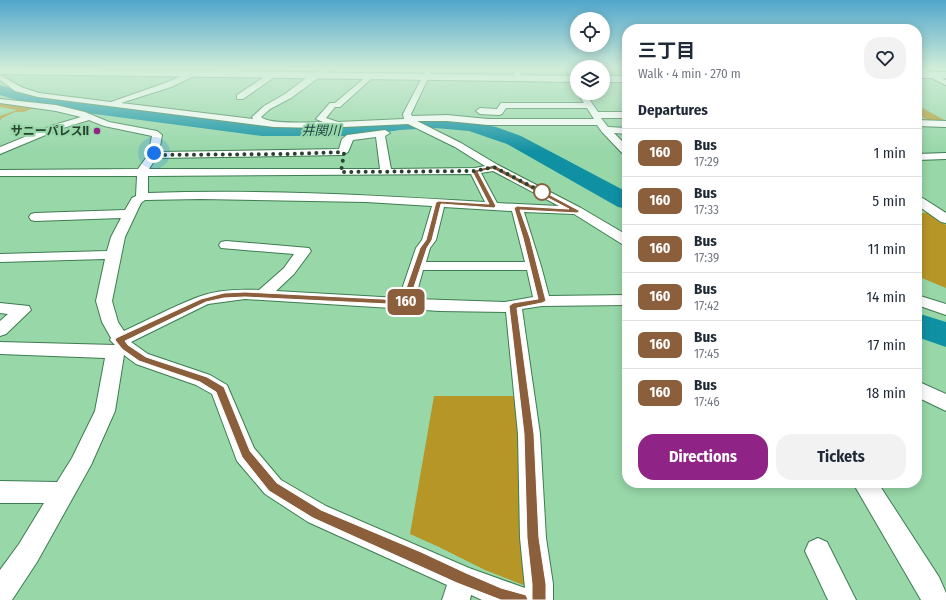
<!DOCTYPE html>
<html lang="en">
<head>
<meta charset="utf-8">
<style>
	body { margin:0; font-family:"Fira Sans Condensed","Noto Sans JP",sans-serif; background:#f2f2f3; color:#1f2937; height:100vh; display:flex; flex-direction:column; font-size:15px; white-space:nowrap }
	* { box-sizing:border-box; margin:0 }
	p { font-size:13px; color:#747a83 }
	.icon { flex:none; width:22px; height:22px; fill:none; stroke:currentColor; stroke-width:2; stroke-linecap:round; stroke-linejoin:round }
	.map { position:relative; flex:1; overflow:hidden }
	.details { position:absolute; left:622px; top:24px; width:300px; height:464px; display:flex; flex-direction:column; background:#fff; border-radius:16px; box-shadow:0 2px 10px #0003 }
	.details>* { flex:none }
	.badge { padding:0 8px; border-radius:6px; font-size:14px; line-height:26px }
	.tools { position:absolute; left:570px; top:12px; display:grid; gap:8px }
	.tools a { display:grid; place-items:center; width:40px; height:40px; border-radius:50%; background:#fff; box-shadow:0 2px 10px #0003; font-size:20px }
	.you { position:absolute; width:20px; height:20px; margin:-10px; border:3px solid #fff; border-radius:50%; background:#1a73e8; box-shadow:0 0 0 6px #1a73e833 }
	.map>.badge { position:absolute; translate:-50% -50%; box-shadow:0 0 0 2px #fff }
	h2 { padding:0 16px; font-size:15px; line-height:36px }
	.round { display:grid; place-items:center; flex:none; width:42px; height:42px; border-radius:16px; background:#f2f2f3 }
	.head { display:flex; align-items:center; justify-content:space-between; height:68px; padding:0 16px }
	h1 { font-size:19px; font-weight:700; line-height:30px }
	.button { display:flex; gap:8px; margin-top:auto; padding:8px 16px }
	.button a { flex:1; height:46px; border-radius:16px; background:#902386; color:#fff; font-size:16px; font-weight:700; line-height:46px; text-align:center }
	.button a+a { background:#f2f2f3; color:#1f2937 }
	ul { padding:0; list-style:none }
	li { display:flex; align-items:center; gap:12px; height:48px; padding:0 16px; border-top:1px solid #e0e1e3 }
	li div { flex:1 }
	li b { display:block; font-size:15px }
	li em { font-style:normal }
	li .badge { min-width:44px; font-weight:700; text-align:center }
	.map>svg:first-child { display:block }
	.built { fill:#86cb99 }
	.green { fill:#b69627 }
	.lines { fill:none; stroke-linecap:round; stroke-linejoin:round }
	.river { fill:#0f90a3; fill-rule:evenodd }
	.minor-casing { stroke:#3e7c51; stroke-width:2 }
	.tertiary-casing { stroke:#3e7c51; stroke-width:2 }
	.minor { fill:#fff; fill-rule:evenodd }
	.tertiary { fill:#fff; fill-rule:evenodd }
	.line { fill:#8b5e3c; stroke:#fff }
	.walk { stroke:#28422f; stroke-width:4; stroke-dasharray:0 7.2 }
	.poi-dot { fill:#902386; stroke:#97d7a8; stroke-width:1.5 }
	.stop-dot { fill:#fff; stroke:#8b5e3c; stroke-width:2 }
	.labels { text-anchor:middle; stroke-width:4; stroke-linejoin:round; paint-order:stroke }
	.far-poi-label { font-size:12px; font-weight:bold; fill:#28422f; stroke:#97d7a8; text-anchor:end }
	.far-water-label { font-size:13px; font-style:italic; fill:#1d3e45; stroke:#97d7a8 }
</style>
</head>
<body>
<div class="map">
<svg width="946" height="600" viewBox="0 0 946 600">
	<rect width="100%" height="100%" fill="#97d7a8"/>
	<path class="built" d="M227 68H327L317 74 222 72Z"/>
	<path class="green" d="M0 103 52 109H31L24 112H15L2 118 0 121V116L17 110 0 107Z
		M917 105 946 121 932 122 917 114Z
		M917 213H928L946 225V288L917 276Z
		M434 396H520L526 586 485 570 439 547 410 534Z"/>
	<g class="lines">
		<path class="river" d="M0 85 31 94 87 103 262 124H358L435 118 469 121 496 127 521 136 627 192V209L618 207 507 144 469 131 435 128 400 130 358 136H262L87 113 29 104 0 95Z
			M917 313 946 322V347L917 337Z"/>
		<g class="minor-casing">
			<path id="minor" d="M220 68H227L219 77H213V73Z
				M325 68H332L291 98 270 109 261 117C269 125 310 122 323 122L316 119 330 103H335L368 75 372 77 371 79 340 107H335L326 118 338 122 404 119 403 114 427 68H433L411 114 412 116 447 115 488 119H594L587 108H506L502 114 499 115 480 114 476 111 480 108 497 109 501 103H584L577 93H585L598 112H627V118H601L608 127 627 128V134L614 133 627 146V155L623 154 602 132 597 125H488L447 121H417L461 143 498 165 581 208 627 235V245L622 244 574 214 524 212 541 266 549 296 627 295V305L542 306 522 309 540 434 546 538 553 584V600H482L471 595 470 600H442L447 585 308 522 265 494 237 461 212 394 196 385 136 364 124 355 115 411 91 465 37 562 12 600H0V570L19 544 44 503H0V481L57 482 72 458 95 411 105 358 0 354V342L115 345 110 340 111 338 102 322 96 301 105 259 0 262V254L107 251 111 237 121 218 35 221 31 220 29 217 31 214 35 213 125 210 132 198 136 196 137 176H0V170L138 169 148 155 152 136 104 126 89 120 60 129 0 154V147L54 125 81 117 56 111 0 103V99L56 105 85 112 109 122 157 131 162 135 159 152 339 149 342 139 347 135 385 130 390 133 385 136 391 169 475 168 485 166 455 147 408 124 322 128 274 127 38 97 15 91 0 80V75L21 87 39 93 111 102 165 83 189 73 193 75 192 77 171 87 121 103 253 119 252 117 264 106 285 94 310 75ZM376 137 380 169H149L156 158 343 155 348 152 353 140ZM493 171 559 206 497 203 481 173ZM471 174 485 202C373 195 260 189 148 193V176ZM201 199 366 202 432 206 422 240 416 248 399 298 276 291 294 274 311 251 309 248 226 241 221 242 219 245 221 248 294 254 284 268 259 290C239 289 216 290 198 297 172 307 148 320 124 331L118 322 112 301 125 237 141 203 145 200ZM444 207 512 211 525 262H426L430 248 436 240ZM423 270H527L533 297 505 302 415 299ZM245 299 440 311 506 312 518 434 520 538 525 588 469 568 326 506 281 480 254 448 227 385 210 375 148 354 131 342 208 304Z
				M517 68 520 70 522 79 518 81 514 79V70Z
				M566 68H572L577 76V85L573 83Z
				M917 68H922L946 80V85L917 71Z
				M269 74H275L276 76 243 99H237V95Z
				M917 120 946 121V127L917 126Z
				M946 153V159L917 160V154Z
				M917 196 921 197 946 213V223L941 222 917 205Z
				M917 295 946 304V315L917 305Z
				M0 303 29 306 31 310 6 334 0 336V321L8 314 0 313Z
				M917 381 946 394V411L917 397Z
				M853 483H878L939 577 946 593V600H921Z
				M818 538 827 542 856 600H828L805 551 809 542Z"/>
		</g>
		<g class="tertiary-casing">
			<path id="tertiary" d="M0 68 577 76V82L0 74Z
				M917 72H946V78H917Z
				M603 76H627V82H603Z"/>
		</g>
		<use href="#minor" class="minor"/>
		<use href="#tertiary" class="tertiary"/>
	</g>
	<linearGradient id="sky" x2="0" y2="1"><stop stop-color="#51a6cc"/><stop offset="0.45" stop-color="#d0edd8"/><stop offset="1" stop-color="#d0edd8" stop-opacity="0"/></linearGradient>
	<rect width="946" height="152" fill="url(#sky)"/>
	<path class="line" d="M494 165 580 211 577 213 520 210 530 238 546 301 542 303 517 308 534 434 539 538 546 584V600H532V584L527 538 524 434 509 306 513 303 538 299 523 238 514 208 517 206 569 209 493 169 478 172 496 206 494 208 441 204 432 240 427 248 408 305 245 297 224 298 206 302 125 341 128 345 146 357 207 377 224 387 250 451 277 483 321 510 421 552 466 573 501 588 526 595 528 600H501L457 583 313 518 269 491 242 457 216 392 200 382 139 361 122 349 115 340 116 338 201 299 224 293 245 292 402 300 420 248 426 240 436 202 439 201 489 204 472 171Z"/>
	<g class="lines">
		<path class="walk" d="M154 153 153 155 288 154 343 152 344 153 341 172 475 171 494 167 542 192"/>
	</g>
	<circle class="poi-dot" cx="97" cy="131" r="4"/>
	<circle class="stop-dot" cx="542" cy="192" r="8"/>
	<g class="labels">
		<g class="far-poi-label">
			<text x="89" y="135">サニーパレスII</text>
		</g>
		<g class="far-water-label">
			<text x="321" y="135">井関川</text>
		</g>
	</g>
</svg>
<div class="tools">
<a><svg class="icon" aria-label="locate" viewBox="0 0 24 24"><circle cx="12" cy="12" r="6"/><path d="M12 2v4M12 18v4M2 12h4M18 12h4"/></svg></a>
<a><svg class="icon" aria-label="layers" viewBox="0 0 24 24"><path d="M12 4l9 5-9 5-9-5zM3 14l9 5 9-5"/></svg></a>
</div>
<div class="you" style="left:154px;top:153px"></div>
<b class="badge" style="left:406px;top:302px;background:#8b5e3c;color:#fff">160</b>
<section class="details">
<div class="head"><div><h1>三丁目</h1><p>Walk · 4 min · 270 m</p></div><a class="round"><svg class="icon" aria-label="heart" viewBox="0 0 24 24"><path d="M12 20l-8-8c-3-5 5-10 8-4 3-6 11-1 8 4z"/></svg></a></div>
<h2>Departures</h2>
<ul>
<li><span class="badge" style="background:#8b5e3c;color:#fff">160</span><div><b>Bus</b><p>17:29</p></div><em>1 min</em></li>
<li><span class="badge" style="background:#8b5e3c;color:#fff">160</span><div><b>Bus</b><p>17:33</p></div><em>5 min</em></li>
<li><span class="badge" style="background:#8b5e3c;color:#fff">160</span><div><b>Bus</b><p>17:39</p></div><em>11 min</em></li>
<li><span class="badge" style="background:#8b5e3c;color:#fff">160</span><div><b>Bus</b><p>17:42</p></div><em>14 min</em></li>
<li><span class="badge" style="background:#8b5e3c;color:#fff">160</span><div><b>Bus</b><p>17:45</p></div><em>17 min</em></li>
<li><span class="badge" style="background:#8b5e3c;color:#fff">160</span><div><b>Bus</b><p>17:46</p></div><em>18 min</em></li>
</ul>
<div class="button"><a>Directions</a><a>Tickets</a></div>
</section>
</div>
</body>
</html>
